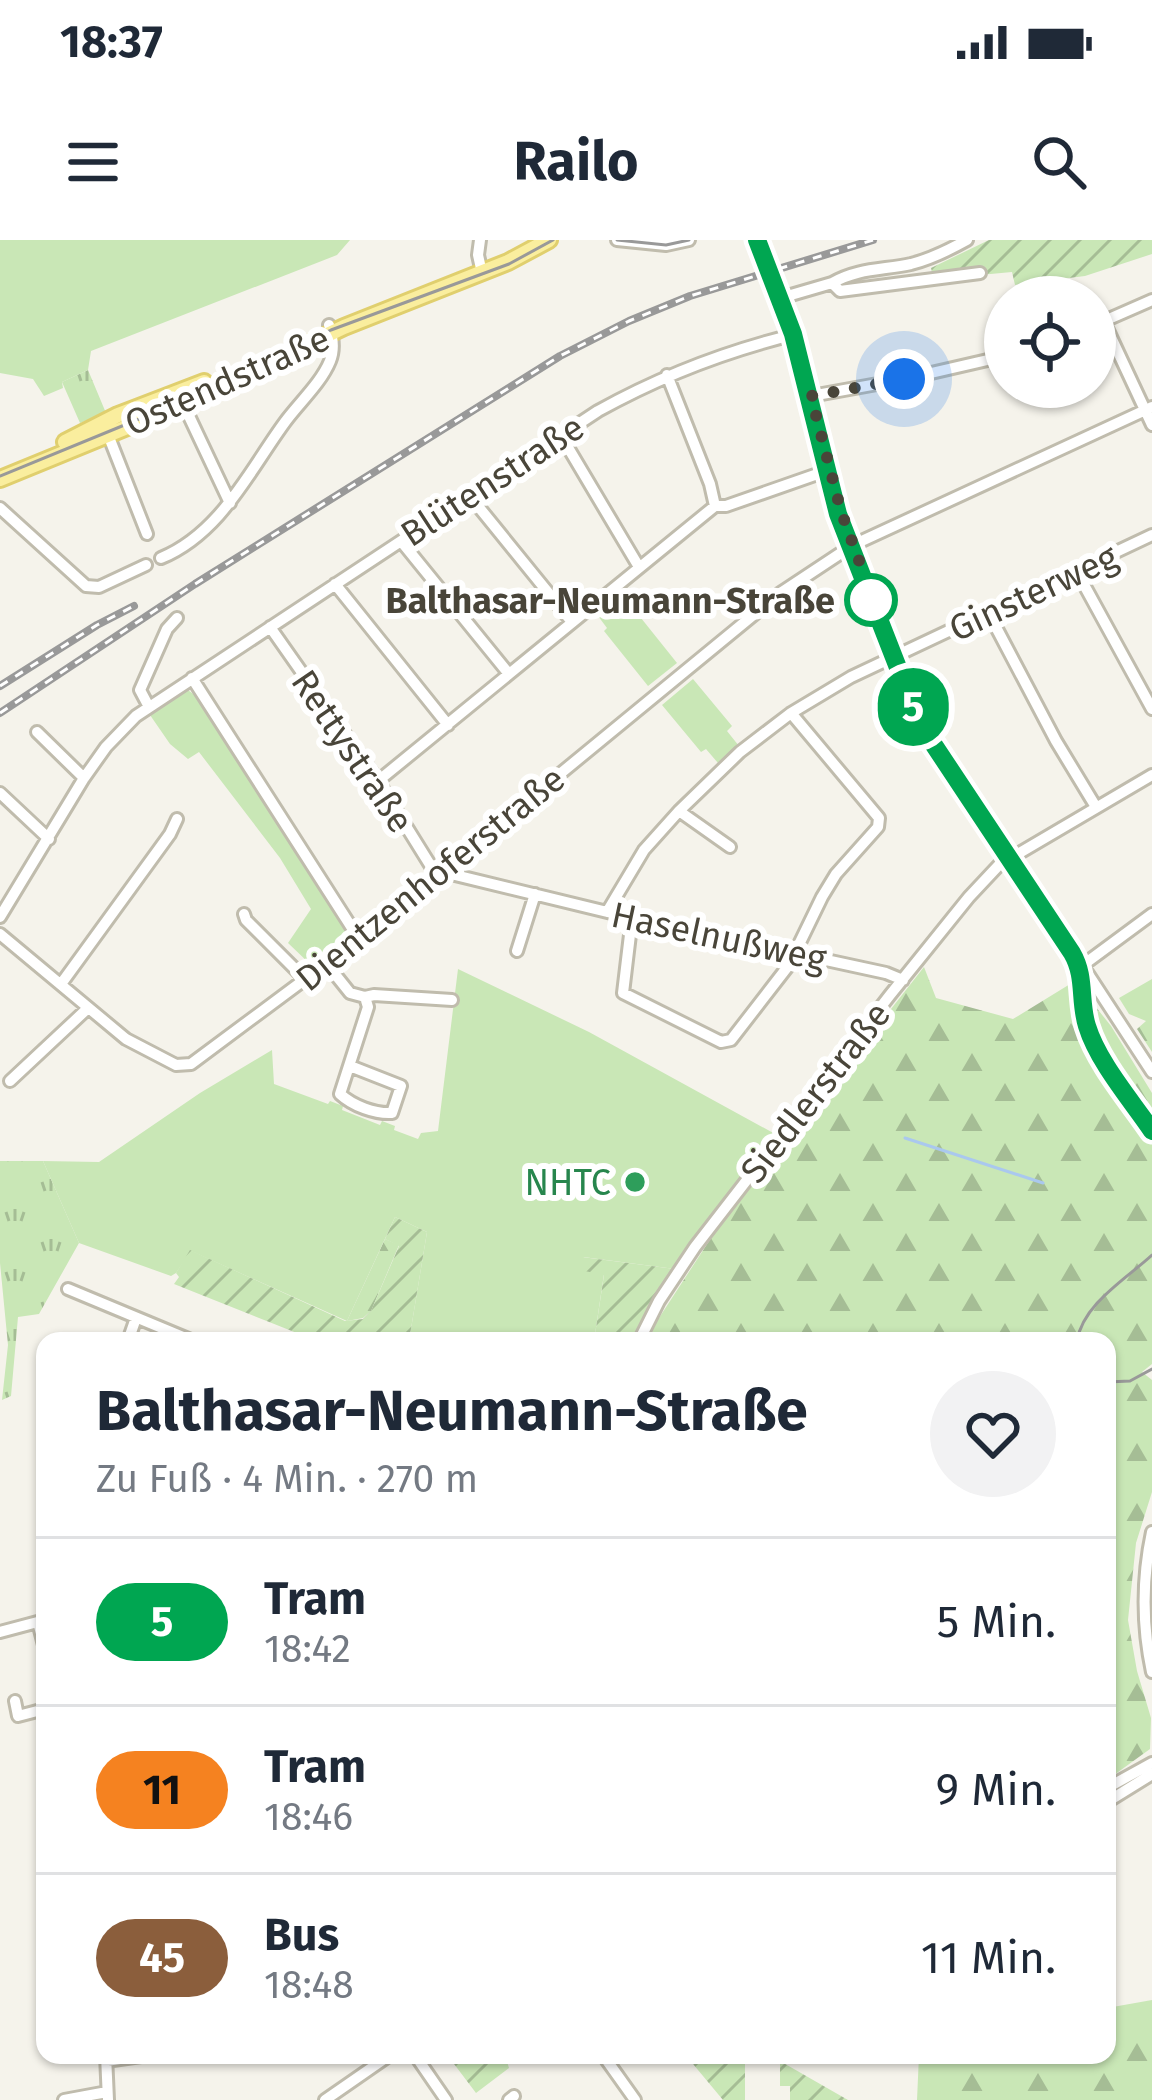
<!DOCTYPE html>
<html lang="de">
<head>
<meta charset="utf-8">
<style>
	body { margin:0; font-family:"Fira Sans",sans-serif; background:#f2f2f3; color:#1f2937; height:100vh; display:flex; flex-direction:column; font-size:45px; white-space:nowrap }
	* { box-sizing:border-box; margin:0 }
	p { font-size:39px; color:#747a83 }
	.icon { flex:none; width:66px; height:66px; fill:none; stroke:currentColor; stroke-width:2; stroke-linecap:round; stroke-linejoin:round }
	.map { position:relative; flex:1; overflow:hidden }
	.details { position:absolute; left:36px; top:1092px; width:1080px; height:732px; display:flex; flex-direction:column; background:#fff; border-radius:24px; box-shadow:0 3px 9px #0004 }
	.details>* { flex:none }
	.badge { padding:0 24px; border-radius:39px; font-size:42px; line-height:78px }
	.buttons { position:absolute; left:984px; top:36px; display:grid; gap:24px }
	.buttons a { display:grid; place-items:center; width:132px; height:132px; border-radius:50%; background:#fff; box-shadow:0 3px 9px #0004; font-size:60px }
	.you { position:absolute; width:60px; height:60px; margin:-30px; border:9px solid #fff; border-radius:50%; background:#1a73e8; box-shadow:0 0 0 18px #1a73e833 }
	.map>.badge { position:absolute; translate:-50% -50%; box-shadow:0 0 0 6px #fff }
	.round { display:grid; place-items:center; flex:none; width:126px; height:126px; border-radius:63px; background:#f2f2f3 }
	.headline { display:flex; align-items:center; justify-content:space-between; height:204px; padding:0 60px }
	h1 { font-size:57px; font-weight:700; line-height:90px }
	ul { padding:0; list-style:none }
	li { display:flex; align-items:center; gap:36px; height:168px; padding:0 60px; border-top:3px solid #e0e1e3 }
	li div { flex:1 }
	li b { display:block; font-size:45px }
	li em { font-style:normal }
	li .badge { min-width:132px; font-weight:700; text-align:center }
	.status { display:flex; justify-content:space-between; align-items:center; height:84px; padding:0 60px; background:#fff; direction:ltr }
	.status svg { height:33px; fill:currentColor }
	header { display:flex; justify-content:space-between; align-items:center; height:156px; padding:0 60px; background:#fff; font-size:54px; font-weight:700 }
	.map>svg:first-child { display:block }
	.grass { fill:url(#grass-tufts) }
	.forest { fill:url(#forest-firs) }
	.park { fill:#c9e7b6 }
	.garden { fill:url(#garden-furrows) }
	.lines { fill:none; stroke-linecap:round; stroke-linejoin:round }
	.stream { stroke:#aac8ee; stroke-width:3 }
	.minor-tunnel { stroke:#d3d0c7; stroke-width:10; stroke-dasharray:10 5; stroke-linecap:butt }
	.minor-casing { stroke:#c0bcad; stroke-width:16 }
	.major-casing { stroke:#e0cf6e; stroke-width:20 }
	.minor { stroke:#fff; stroke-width:10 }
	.major { stroke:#faee9e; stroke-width:14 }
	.tram { stroke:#999; stroke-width:3 }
	.rail-casing { stroke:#999; stroke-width:8 }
	.rail { stroke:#fff; stroke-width:3; stroke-dasharray:9; stroke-linecap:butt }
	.line-casing { stroke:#fff; stroke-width:27 }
	.line { stroke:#00a651; stroke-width:18 }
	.walk { stroke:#494539; stroke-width:12; stroke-dasharray:0 21.6 }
	.stop-dot { fill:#fff; stroke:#00a651; stroke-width:6 }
	.leisure-dot { fill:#2e9e5b; stroke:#fff; stroke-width:4.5 }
	.labels { text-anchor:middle; stroke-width:12; stroke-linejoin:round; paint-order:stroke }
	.street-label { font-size:36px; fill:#494539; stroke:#fff }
	.stop-label { font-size:36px; font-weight:bold; fill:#494539; stroke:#fff; text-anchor:end }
	.leisure-label { font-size:36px; fill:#27864d; stroke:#fff; text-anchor:end }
</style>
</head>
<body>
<div class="status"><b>18:37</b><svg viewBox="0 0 49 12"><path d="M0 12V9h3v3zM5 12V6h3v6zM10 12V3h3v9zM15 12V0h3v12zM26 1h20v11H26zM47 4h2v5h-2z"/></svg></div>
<header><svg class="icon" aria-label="menu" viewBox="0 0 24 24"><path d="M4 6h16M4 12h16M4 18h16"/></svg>Railo<svg class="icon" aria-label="search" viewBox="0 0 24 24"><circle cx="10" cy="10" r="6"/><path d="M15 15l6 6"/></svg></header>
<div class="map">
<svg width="1152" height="1860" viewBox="0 0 1152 1860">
	<defs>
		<pattern id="grass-tufts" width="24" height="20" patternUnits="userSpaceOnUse" patternTransform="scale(3)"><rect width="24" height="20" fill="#c9e7b6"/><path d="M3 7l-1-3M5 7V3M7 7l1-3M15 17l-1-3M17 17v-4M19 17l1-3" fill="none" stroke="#a5bd95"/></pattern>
		<pattern id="forest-firs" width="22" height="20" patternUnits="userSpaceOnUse" patternTransform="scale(3)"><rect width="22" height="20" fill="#c9e7b6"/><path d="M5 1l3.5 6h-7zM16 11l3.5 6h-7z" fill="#a5bd95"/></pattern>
		<pattern id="garden-furrows" width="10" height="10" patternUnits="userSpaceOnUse" patternTransform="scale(3)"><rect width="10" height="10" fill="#c9e7b6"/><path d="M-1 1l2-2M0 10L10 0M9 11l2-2" fill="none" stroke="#a5bd95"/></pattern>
	</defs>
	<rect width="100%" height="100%" fill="#f5f3eb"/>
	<path class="grass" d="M88 130 106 173 80 183 62 142Z
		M0 921H43L79 1003 39 1074 18 1077 11 1156 2 1160 8 1105 0 1023Z"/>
	<path class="forest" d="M924 727 936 758 1013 779 1075 741 1111 786 1152 853V1124L1142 1132 1152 1140V1252L1136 1303 1128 1380 1137 1431 1151 1478 1150 1509 1107 1540V1101H648L657 1081 711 998Z
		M1152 739V812L1137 789 1146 781 1129 774 1119 758Z
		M385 999 399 1005 371 1071 363 1078 347 1081Z
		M1152 1760V1860H917L919 1815H1107V1768Z"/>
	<path class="park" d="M0 0H350L337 15 91 111 88 130 62 142 63 148 44 156 33 139 0 133Z
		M616 356 628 371 633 368 677 423 648 446 604 391 607 388 595 372Z
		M693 439 732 486 727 491 739 506 718 523 706 509 701 512 662 465Z
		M188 450 201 460 352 695 311 725 288 703 311 669 280 618 199 512 188 519 170 504 150 475Z
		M458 729 589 792 777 895 675 1029 583 1017 604 1034 594 1101H409L427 992 395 977 347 1081 191 1011 176 1033 171 1036 79 1003 43 921 99 922 200 853 272 810 274 844 328 864 330 861 343 866 342 870 380 885 382 881 395 886 394 890 418 899 421 893 438 891Z"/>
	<path class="garden" d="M989 0H1152V14L1085 36 1015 45 1012 32 980 35 964 33 962 28 932 32 931 28Z
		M395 977 427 992 409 1101H317L174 1044 179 1037 176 1033 190 1010 345 1081 363 1079 371 1071 399 1006 385 999Z
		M582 1017 675 1029 636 1101H594L604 1035 580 1030Z
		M453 1815H505L509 1828 476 1853 448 1816Z
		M694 1815H742L745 1819V1860H723L693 1824 691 1818Z
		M780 1822V1821L848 1860H790V1846H780Z"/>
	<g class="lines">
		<path class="stream" d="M905 898 1043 943"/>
		<path class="minor-tunnel" d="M765 11 776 36"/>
		<g class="minor-casing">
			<path id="minor" d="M480 0 478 15 482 33
				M617 0 666 5 689 0
				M760 0 765 11
				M776 36 796 94 841 271 919 475 1152 832
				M832 43C858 28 883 30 911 24 931 19 949 10 967 0
				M784 57 832 43 840 51 980 33
				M1104 82 1152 185
				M1095 85 1152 60
				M667 135 710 244 715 266
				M811 156 905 139 1005 116
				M180 157 230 263
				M107 192 147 294
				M560 194 639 327
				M469 255 572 382
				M0 268 86 346 99 347 146 325
				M401 301 509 434
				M161 318C221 293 249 231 285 182 299 163 321 143 330 121 335 109 333 97 329 85
				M1077 332 1152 469
				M335 344 448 485
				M988 372 1056 501 1096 567
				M270 387 378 541 437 636
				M192 438 359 699
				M149 467 140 450 167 389 177 378
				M37 492 84 538
				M378 541 715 266H726L829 230
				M0 553 49 599
				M679 571 730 607
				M447 627 455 635 632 678 886 733 903 740
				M607 672 644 610 679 571 740 512 791 473 851 437 1152 295
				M244 674 246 680 305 739
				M0 677 84 538 106 507 136 476 598 171C661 136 726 111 796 94
				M632 678 623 753 721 802 731 800 789 725 822 657 836 634 878 587 879 578 791 473
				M0 694 126 799 176 825 191 824 359 699 779 354 853 305 1152 167
				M517 711 535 654
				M326 723 350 753 365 757 368 767 340 854C353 866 375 874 392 873L401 846 350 826
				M1083 725 1152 674
				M61 744 170 594 177 579
				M365 757 374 755 452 760
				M10 841 87 769
				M68 1049 193 1101
				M128 1101 136 1078
				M639 1101 659 1061 695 1007 890 755 969 657 999 625 1152 535
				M1152 1292C1142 1339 1142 1385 1152 1432
				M38 1382 45 1409
				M0 1392 45 1380
				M15 1461 18 1476 45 1469
				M1107 1548 1152 1523
				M1107 1562 1152 1534
				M106 1815 108 1860
				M415 1815 446 1860
				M603 1815 635 1860
				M106 1821 148 1815
				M64 1860 107 1852
				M325 1860 390 1815
				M509 1860 514 1856"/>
		</g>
		<g class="major-casing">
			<path id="major" d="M65 202 118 175 204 142
				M0 239 176 167 344 87 508 22 549 0"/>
		</g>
		<use href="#minor" class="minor"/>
		<use href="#major" class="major"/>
		<path class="tram" d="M617 0 666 5 689 0
			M757 0 762 13
			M773 37 793 94 838 274 920 483 1073 713C1086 737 1079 761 1087 786 1098 822 1131 860 1152 891
			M0 236 144 177 331 90 509 24 553 0
			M1077 1101C1083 1064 1126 1039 1152 1015
			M1107 1142 1130 1141 1152 1129"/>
		<g class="rail-casing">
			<path id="rail" d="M0 446 97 385 134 366
				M0 473 195 344 560 116 629 81 690 56 873 0"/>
		</g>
		<use href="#rail" class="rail"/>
	</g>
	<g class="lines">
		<g class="line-casing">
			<path id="line" d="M757 0 793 94 838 274 920 484 1072 713C1086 737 1079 761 1087 786 1098 822 1131 860 1152 891"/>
		</g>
		<use href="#line" class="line"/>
		<path class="walk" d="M871 360 873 359 841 271 811 156 904 139"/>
	</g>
	<circle class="stop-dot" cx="871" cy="360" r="24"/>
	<circle class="leisure-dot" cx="635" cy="942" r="12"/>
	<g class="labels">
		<g class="street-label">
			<text transform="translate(227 140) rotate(-24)" y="13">Ostendstraße</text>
			<text transform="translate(492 240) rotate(-33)" y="13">Blütenstraße</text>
			<text transform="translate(1033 352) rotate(-25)" y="13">Ginsterweg</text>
			<text transform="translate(353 511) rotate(56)" y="13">Rettystraße</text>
			<text transform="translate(430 638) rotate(-39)" y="13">Dientzenhoferstraße</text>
			<text transform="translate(719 696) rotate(12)" y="13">Haselnußweg</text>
			<text transform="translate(815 852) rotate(-52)" y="13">Siedlerstraße</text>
		</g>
		<g class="stop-label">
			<text x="835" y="373">Balthasar-Neumann-Straße</text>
		</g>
		<g class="leisure-label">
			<text x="611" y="955">NHTC</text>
		</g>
	</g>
</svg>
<div class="buttons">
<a><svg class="icon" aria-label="locate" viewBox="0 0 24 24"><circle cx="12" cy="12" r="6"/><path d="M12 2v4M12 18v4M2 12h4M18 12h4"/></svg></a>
</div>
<div class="you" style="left:904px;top:139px"></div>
<b class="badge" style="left:913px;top:467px;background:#00a651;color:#fff">5</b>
<section class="details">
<div class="headline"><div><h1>Balthasar-Neumann-Straße</h1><p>Zu Fuß · 4 Min. · 270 m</p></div><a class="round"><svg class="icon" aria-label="heart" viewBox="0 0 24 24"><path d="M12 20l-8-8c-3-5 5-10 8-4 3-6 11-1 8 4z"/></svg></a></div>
<ul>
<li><span class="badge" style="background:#00a651;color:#fff">5</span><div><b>Tram</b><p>18:42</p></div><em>5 Min.</em></li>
<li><span class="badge" style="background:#f58220;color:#111">11</span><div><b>Tram</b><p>18:46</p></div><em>9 Min.</em></li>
<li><span class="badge" style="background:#8b5e3c;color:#fff">45</span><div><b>Bus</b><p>18:48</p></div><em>11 Min.</em></li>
</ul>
</section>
</div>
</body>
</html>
